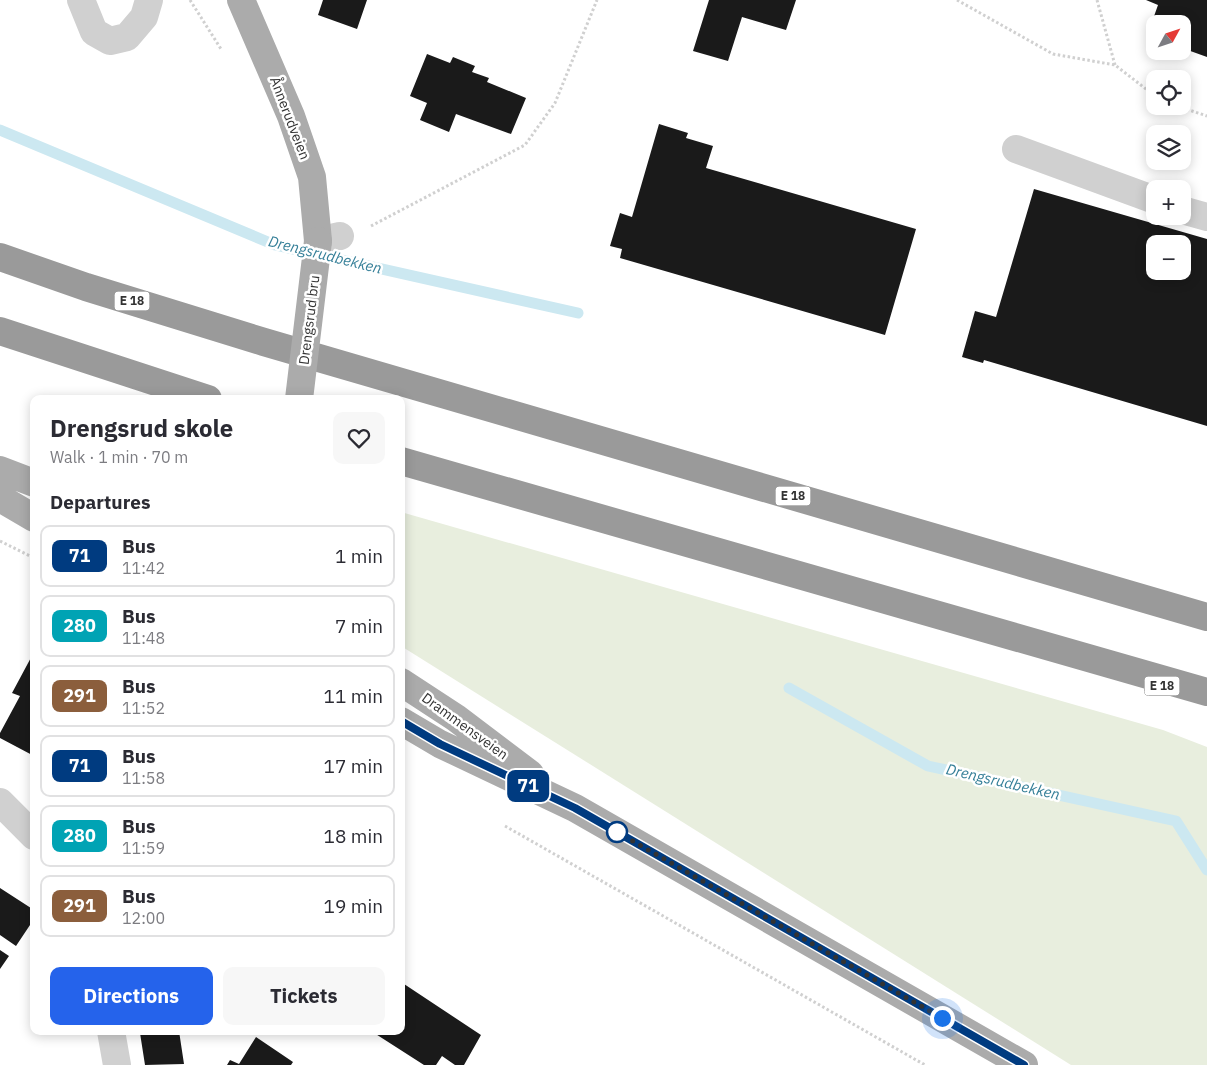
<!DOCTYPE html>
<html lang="en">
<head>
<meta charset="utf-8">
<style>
	body { margin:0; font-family:"IBM Plex Sans",sans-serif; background:#f7f7f7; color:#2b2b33; height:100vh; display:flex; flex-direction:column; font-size:19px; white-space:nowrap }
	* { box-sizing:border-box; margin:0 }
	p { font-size:16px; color:#7c7c81 }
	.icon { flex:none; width:28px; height:28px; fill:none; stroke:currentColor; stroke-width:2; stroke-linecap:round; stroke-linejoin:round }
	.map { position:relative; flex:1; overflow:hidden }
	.drawer { position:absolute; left:30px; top:395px; width:375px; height:640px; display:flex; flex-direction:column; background:#fff; border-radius:10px; box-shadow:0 2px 12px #0003 }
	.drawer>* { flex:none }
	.badge { padding:0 10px; border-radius:8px; font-size:18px; line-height:32px }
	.needle { width:32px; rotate:50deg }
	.buttons { position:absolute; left:1146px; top:15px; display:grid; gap:10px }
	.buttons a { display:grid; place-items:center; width:45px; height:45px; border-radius:10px; background:#fff; box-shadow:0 2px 12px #0003; font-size:25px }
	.you { position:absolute; width:25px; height:25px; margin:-12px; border:4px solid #fff; border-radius:50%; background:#1a73e8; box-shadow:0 0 0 8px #1a73e833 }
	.map>.badge { position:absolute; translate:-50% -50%; box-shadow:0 0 0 2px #fff }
	h2 { padding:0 20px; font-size:19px; line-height:45px }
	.round { display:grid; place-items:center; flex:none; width:52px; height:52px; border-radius:10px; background:#f7f7f7 }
	.headline { display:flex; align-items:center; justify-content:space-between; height:85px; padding:0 20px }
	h1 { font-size:24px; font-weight:700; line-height:38px }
	.button { display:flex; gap:10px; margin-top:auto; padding:10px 20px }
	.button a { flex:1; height:58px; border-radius:10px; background:#2563eb; color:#fff; font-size:20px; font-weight:700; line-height:58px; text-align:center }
	.button a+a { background:#f7f7f7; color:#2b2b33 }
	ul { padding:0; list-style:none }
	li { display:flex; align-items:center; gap:15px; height:62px; margin:0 10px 8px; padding:0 10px; border:2px solid #e1e1e2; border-radius:10px }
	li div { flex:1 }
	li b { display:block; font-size:19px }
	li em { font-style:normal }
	li .badge { min-width:55px; font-weight:700; text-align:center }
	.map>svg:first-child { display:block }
	.green { fill:#e8eede }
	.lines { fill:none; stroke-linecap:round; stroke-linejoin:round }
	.stream { stroke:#cce8f1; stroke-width:11 }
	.building { fill:#1a1a1a; fill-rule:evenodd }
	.path { stroke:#d0d0d0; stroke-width:3; stroke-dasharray:2.5 2.5; stroke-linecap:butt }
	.minor { stroke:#d0d0d0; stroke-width:28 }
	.major { stroke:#ababab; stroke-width:28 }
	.highway { stroke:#9a9a9a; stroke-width:28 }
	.major-bridge { stroke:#ababab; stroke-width:28 }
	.line-casing { stroke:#fff; stroke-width:11 }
	.line { stroke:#003b80; stroke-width:8 }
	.walk { stroke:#333; stroke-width:5; stroke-dasharray:0 9 }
	.stop-dot { fill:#fff; stroke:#003b80; stroke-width:2.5 }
	.labels { text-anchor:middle; stroke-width:5; stroke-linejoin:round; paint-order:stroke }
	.shield { fill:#fff; stroke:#707070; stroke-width:1 }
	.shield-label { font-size:12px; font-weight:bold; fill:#333 }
	.street-label { font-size:14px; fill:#333; stroke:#fff }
	.water-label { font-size:15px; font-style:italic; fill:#357f98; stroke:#fff }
</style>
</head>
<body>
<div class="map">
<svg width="1207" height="1065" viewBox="0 0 1207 1065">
	<rect width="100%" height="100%" fill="#fff"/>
	<path class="green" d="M401 512 1163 730 1207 747V1065H1071L401 646Z"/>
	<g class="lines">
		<path class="stream" d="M0 130 275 245 578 313
			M789 688 928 766 1176 821 1207 870"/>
	</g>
	<path class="building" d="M323 0H367L357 29 318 15Z
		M709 0H796L786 30 742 17 728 61 693 51Z
		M1146 0H1207V57L1182 48V24H1155V39L1147 36 1158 5Z
		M427 54 450 63 453 57 475 66 472 72 489 78 487 82 526 98 511 134 456 114 449 132 420 120 427 103 410 96Z
		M659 124 688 133 686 138 713 146 706 168 916 229 885 335 620 258 622 249 610 246 620 213 632 217Z
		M1034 189 1207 239V426L984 360 983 363 962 357 975 311 996 317ZM1155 244H1182V271H1155Z
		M34 652V756L0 738V733L20 696 12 693Z
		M0 888 34 910V919L16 946 0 935Z
		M0 950 9 956 0 969Z
		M401 982 481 1035 464 1065H455L442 1056 436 1065H424L371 1031H401Z
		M150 1031H179L184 1064 145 1065 140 1033Z
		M256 1037 293 1062 291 1065H227L230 1060 239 1064Z"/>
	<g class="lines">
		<path class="path" d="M190 0 221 49
			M957 0 1053 54 1115 65 1155 96
			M1097 0 1115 65
			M1177 106 1207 116
			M371 226 525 145 555 103 597 0
			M0 541 34 558
			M505 826 925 1065"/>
		<path class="minor" d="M81 0 94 32 110 41 127 37 144 17 149 0
			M1016 149 1155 200
			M1182 210 1207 217
			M318 241 340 236
			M0 802 34 836
			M111 1031 117 1065"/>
		<path class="major" d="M241 0 291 116 312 177 318 241
			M0 470 34 483
			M0 498 34 518
			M401 682 456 718 530 774
			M401 721 440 744 575 808 1024 1065"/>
		<path class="highway" d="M0 257 86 287 264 342 1207 617
			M0 331 208 399
			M401 461 1207 692"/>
		<path class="major-bridge" d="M299 399 318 241"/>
	</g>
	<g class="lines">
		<g class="line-casing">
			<path id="line" d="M401 721 440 744 575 808 1024 1065"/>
		</g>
		<use href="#line" class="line"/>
		<path class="walk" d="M617 832 942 1018"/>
	</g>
	<circle class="stop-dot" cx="617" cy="832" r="10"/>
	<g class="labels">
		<g class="shield">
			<rect x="114.5" y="291.5" width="35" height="19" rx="4"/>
			<rect x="775.5" y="486.5" width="35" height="19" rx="4"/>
			<rect x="1144.5" y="676.5" width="35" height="19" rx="4"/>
		</g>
		<g class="shield-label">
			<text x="132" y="305">E 18</text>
			<text x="793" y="500">E 18</text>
			<text x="1162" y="690">E 18</text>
		</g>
		<g class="street-label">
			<text transform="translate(290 118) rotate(69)" y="5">Ånnerudveien</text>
			<text transform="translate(309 320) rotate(-83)" y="5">Drengsrud bru</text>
			<text transform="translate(465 726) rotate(36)" y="5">Drammensveien</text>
		</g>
		<g class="water-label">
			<text transform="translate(325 255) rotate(14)" y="5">Drengsrudbekken</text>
			<text transform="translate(1003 782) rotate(13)" y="5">Drengsrudbekken</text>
		</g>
	</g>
</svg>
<div class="buttons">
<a><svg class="needle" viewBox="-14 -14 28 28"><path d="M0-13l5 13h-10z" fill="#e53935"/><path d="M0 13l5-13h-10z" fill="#7c7c81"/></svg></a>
<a><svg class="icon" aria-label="locate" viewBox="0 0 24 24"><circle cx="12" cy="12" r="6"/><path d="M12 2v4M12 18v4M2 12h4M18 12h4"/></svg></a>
<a><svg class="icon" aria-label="layers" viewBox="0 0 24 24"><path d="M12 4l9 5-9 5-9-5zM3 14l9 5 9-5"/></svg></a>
<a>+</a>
<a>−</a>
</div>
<div class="you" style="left:942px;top:1018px"></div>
<b class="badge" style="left:528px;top:786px;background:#003b80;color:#fff">71</b>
<section class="drawer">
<div class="headline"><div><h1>Drengsrud skole</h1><p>Walk · 1 min · 70 m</p></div><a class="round"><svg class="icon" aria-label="heart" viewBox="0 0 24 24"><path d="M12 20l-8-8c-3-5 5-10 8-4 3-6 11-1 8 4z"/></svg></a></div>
<h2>Departures</h2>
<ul>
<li><span class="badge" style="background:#003b80;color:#fff">71</span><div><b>Bus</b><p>11:42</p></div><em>1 min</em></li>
<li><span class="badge" style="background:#00a3b4;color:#fff">280</span><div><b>Bus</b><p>11:48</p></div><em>7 min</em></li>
<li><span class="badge" style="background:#8b5e3c;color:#fff">291</span><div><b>Bus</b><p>11:52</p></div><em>11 min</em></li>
<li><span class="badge" style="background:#003b80;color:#fff">71</span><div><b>Bus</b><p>11:58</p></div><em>17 min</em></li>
<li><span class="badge" style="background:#00a3b4;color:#fff">280</span><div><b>Bus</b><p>11:59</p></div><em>18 min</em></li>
<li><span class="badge" style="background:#8b5e3c;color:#fff">291</span><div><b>Bus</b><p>12:00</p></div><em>19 min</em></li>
</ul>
<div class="button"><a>Directions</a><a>Tickets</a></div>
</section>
</div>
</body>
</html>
